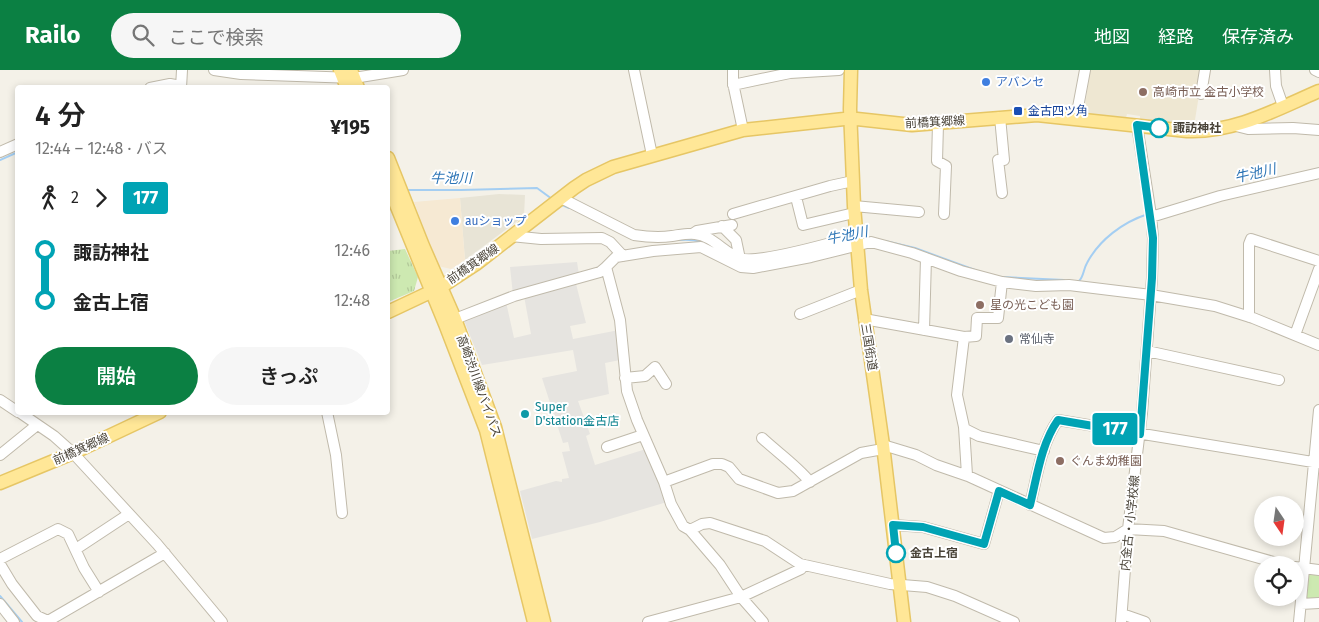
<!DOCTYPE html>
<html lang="ja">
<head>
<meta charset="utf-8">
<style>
	body { margin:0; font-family:"Fira Sans","Noto Sans JP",sans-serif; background:#f6f6f6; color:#222; height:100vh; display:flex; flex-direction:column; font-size:19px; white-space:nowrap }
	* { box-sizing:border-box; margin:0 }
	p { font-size:16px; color:#767676 }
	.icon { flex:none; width:28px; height:28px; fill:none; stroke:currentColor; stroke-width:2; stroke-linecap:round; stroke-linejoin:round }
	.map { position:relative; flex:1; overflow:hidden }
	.panel { position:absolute; left:15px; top:15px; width:375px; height:330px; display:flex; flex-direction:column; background:#fff; border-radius:5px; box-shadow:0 2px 8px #0003 }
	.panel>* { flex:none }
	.badge { padding:0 10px; border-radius:4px; font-size:18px; line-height:32px }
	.needle { width:32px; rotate:167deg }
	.tools { position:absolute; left:1254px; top:426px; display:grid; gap:10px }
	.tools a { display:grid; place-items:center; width:50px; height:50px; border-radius:50%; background:#fff; box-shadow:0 2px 8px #0003; font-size:25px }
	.map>.badge { position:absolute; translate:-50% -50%; box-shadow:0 0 0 2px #fff }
	.legs { display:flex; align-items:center; gap:8px; height:55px; padding:0 20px; font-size:16px }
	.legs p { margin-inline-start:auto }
	.summary { display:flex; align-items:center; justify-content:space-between; height:85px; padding:0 20px }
	h1 { font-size:28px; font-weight:600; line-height:38px }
	.cta { display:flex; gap:10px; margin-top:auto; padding:10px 20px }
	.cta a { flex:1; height:58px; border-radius:30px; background:#0b8043; color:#fff; font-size:20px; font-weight:600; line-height:58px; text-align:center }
	.cta a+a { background:#f6f6f6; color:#222 }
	ul { padding:0 20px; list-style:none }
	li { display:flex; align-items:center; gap:18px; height:50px; font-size:19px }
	li i { display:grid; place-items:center; width:8px; height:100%; margin:0 6px; background:currentColor }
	li i::after { content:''; width:12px; height:12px; margin:-6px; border:4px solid; border-radius:50%; background:#fff }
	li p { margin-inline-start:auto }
	li:first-child i { background:linear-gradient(#0000 50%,currentColor 0) }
	li:last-child i { background:linear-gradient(currentColor 50%,#0000 0) }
	header { display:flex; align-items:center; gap:30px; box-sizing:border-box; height:70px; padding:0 25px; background:#0b8043; color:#fff }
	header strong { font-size:24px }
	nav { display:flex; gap:28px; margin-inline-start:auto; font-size:18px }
	.search { width:350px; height:45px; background:#f6f6f6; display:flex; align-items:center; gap:12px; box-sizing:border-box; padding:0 18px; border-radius:28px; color:#767676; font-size:19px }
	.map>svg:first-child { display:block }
	.residential { fill:#e8e4d6 }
	.commercial { fill:#f6e9d3 }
	.education { fill:#eee7d2 }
	.grass { fill:url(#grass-tufts) }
	.park { fill:#cde9b1 }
	.parking { fill:#e6e4e0 }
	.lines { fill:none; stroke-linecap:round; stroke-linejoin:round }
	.stream { stroke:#a4cef2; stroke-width:2 }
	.minor-casing { stroke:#c0baab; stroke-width:12 }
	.major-casing { stroke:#e6c665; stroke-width:15 }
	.minor { stroke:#fff; stroke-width:10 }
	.major { stroke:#ffe797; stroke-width:12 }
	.line-1-casing { stroke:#fff; stroke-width:11 }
	.line-1 { stroke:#00a3b4; stroke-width:8 }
	.shop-dot { fill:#3f7fe0; stroke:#fff; stroke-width:2 }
	.education-dot { fill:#8d6e63; stroke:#fff; stroke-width:2 }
	.transit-dot { fill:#1a4fb4; stroke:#fff; stroke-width:2 }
	.stop-1-dot { fill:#fff; stroke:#00a3b4; stroke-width:2.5 }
	.worship-dot { fill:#6b7280; stroke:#fff; stroke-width:2 }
	.culture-dot { fill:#0f9aa8; stroke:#fff; stroke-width:2 }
	.labels { text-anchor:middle; stroke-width:4; stroke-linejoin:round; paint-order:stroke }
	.shop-label { font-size:12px; fill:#366cbe; stroke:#fff; text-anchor:start }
	.education-label { font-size:12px; fill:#785e54; stroke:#fff; text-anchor:start }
	.transit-label { font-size:12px; fill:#164399; stroke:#fff; text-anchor:start }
	.street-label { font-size:12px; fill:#484237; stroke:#fff }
	.stop-label { font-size:12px; font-weight:bold; fill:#484237; stroke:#fff; text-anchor:start }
	.worship-label { font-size:12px; fill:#5b616d; stroke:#fff; text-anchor:start }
	.culture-label { font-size:12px; fill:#0d838f; stroke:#fff; text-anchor:start }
	.water-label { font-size:14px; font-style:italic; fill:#2d75b6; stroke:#fff }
</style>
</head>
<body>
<header>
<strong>Railo</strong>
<div class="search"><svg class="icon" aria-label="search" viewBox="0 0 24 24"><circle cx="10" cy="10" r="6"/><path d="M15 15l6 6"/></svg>ここで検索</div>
<nav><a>地図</a><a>経路</a><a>保存済み</a></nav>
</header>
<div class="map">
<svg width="1319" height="552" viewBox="0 0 1319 552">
	<defs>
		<pattern id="grass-tufts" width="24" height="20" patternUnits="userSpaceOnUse" patternTransform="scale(1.25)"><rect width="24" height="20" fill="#cde9b1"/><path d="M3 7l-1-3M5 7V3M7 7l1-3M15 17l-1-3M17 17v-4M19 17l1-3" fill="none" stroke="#b2c999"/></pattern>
	</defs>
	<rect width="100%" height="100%" fill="#f4f1e8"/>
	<path class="residential" d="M499 124 525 125 524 146 465 190 460 128Z"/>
	<path class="commercial" d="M460 128 465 190 451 199 438 196 414 132Z"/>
	<path class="education" d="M1090 0H1203L1194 56 1140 50V46L1127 44 1126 48 1084 43Z"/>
	<path class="grass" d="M405 179 418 207 414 221 388 232V181Z"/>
	<path class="park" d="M1307 503H1319V529L1303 530Z"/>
	<path class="parking" d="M577 192 579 205 513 225 510 197Z
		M575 210 586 253 570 256 573 269 619 260 620 290 605 293 609 324 578 331 590 364 586 366 595 395 646 379 667 432 600 452 532 469 520 421 556 411 562 412V409L569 408 562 382 570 381 568 372 563 373 542 308 577 301 573 280 482 295 463 248 506 232 514 268 531 264 524 226Z"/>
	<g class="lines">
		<path class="stream" d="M0 90 18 82
			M405 120H461L537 118 552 129
			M560 134 569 138
			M679 170C691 169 703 170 712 178
			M885 171 915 178 975 200
			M1001 207 1064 210
			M1074 211H1079C1084 206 1083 200 1087 193 1099 170 1123 152 1148 144
			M0 526 22 552"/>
		<g class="minor-casing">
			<path id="minor" d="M214 0 241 4 354 8 403 0
				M634 0 652 85
				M733 0V13L743 60
				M1275 0 1276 16 1283 36
				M1315 0 1319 2
				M733 15 790 3 839 0
				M150 18 170 14 181 16
				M181 18 182 0
				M1201 24 1205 0
				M1000 47 1004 90H998L1002 123
				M1076 48 1085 0
				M938 54 937 91 946 96 944 144
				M1236 56 1248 59 1293 58 1319 60
				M0 82 18 74
				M796 127 803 155 854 143
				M561 128 634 165C647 167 659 168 672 166 679 165 688 163 695 164 713 166 723 182 739 188 757 195 834 172 856 166
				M854 136 919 142
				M733 144 830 116 853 111
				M1151 147 1220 126 1319 103
				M722 156 736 170 740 189
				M694 163 697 161 732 155
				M511 166 541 169 602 168 610 172 623 186
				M800 244 861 220
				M1249 247V174L1251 169 1319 191
				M455 249 514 226 600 202 606 197
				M864 249 964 267 957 325 964 357 967 405
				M924 260 926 188
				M1295 265 1319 199
				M964 267 976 266 977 248H998L1002 212
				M1147 281 1279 310
				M625 308 645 306 655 297 666 314
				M0 330 18 342
				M19 342 54 366 73 383 157 474 222 552
				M327 342 336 385 342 443
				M965 359 979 366 1044 381
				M762 368C778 383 796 395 810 412
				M883 375 916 385 936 395 968 406 1104 468 1115 467 1128 459 1164 461 1284 495
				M607 377 643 365
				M0 385 37 355
				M664 412 713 394H722L729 397 739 409 778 423 793 421 861 383 883 379
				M1030 435C1037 407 1041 374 1058 350L1319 393
				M893 455 923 457 984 474 999 421
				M690 460 702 454 710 453 765 471 800 494 890 514 927 517 955 526 1014 552
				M76 479 129 444
				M0 489 58 459 68 464 84 498 99 522
				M0 494 12 514 37 546 48 551 165 483
				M1295 497 1319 500
				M0 534 14 552
				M1301 534 1319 533
				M1122 544 1145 552
				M648 552 741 527 801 499 804 495
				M763 552 741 527 720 495 690 460 683 456 671 434 664 412 637 350 627 321 620 250 606 197 616 187 653 181 701 177 741 197 753 198 811 187 871 172 912 183 961 201 1002 212 1036 216 1069 215 1151 225 1215 236 1253 248 1319 275
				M1121 552 1128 459 1142 343 1152 208 1153 168 1151 145 1137 55
				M1299 552 1319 340"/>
		</g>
		<g class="major-casing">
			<path id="major" d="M340 0 347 18
				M351 0 358 18
				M851 0 850 39 854 136 861 220 883 375 904 552
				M388 88 423 176 455 249 495 357 544 552
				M388 115 445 254 486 360 534 552
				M388 242 441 217 476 194 574 118 586 110 613 97 743 60 844 49H857L912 55 1037 45 1187 61C1235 63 1277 39 1319 21
				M0 413 73 383 160 342"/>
		</g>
		<use href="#minor" class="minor"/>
		<use href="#major" class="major"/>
	</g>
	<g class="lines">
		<g class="line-1-casing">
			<path id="line-1" d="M896 483 893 455 923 457 984 474 999 421 1030 435C1037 407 1041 374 1058 350L1140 364 1152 208 1153 168 1137 55 1159 58"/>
		</g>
		<use href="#line-1" class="line-1"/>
	</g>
	<g class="shop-dot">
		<circle cx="986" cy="12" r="5"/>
		<circle cx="455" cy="151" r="5"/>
	</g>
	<g class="education-dot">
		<circle cx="1143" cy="22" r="5"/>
		<circle cx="980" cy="235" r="5"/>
		<circle cx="1060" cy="391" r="5"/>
	</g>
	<rect class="transit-dot" x="1013" y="36" width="10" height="10" rx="2.5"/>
	<g class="stop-1-dot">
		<circle cx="1159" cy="58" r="9"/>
		<circle cx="896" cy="483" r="9"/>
	</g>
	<circle class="worship-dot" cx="1009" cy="269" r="5"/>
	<circle class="culture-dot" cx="525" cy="344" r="5"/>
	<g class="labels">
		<g class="shop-label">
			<text x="996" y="16">アバンセ</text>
			<text x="465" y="155">auショップ</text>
		</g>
		<g class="education-label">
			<text x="1153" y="26">高崎市立 金古小学校</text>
			<text x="990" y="239">星の光こども園</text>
			<text x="1070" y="395">ぐんま幼稚園</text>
		</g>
		<g class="transit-label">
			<text x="1028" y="45">金古四ツ角</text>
		</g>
		<g class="street-label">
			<text transform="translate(935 52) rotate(-3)" y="4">前橋箕郷線</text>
			<text transform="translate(473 194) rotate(-35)" y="4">前橋箕郷線</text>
			<text transform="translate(869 277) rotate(81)" y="4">三国街道</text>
			<text transform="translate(479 316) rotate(70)" y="4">高崎渋川線バイパス</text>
			<text transform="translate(81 379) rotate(-24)" y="4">前橋箕郷線</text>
			<text transform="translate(1130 453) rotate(-84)" y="4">内金古・小学校線</text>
		</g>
		<g class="stop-label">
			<text x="1173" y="62">諏訪神社</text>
			<text x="910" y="487">金古上宿</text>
		</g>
		<g class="worship-label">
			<text x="1019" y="273">常仙寺</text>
		</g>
		<g class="culture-label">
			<text x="535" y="341">Super<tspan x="535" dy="14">D'station金古店</tspan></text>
		</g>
		<g class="water-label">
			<text transform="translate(1255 103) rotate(-13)" y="5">牛池川</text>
			<text x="451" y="113">牛池川</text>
			<text transform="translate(847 165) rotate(-11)" y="5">牛池川</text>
		</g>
	</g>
</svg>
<div class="tools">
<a><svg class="needle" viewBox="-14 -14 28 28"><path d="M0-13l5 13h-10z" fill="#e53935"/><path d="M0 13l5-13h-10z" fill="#767676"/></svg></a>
<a><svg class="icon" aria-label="locate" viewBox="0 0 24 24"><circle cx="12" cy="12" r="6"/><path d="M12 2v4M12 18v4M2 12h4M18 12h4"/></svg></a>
</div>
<b class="badge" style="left:1115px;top:359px;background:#00a3b4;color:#fff">177</b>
<section class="panel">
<div class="summary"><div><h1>4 分</h1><p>12:44 – 12:48 · バス</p></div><b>¥195</b></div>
<div class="legs"><svg class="icon" aria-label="walk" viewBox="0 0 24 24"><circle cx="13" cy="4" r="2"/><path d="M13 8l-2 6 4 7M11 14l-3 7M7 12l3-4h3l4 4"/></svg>2<svg class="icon" aria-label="forward" viewBox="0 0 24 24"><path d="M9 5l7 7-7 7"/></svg><b class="badge" style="background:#00a3b4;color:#fff">177</b></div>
<ul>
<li><i style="color:#00a3b4"></i><b>諏訪神社</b><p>12:46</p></li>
<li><i style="color:#00a3b4"></i><b>金古上宿</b><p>12:48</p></li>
</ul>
<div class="cta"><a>開始</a><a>きっぷ</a></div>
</section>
</div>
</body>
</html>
